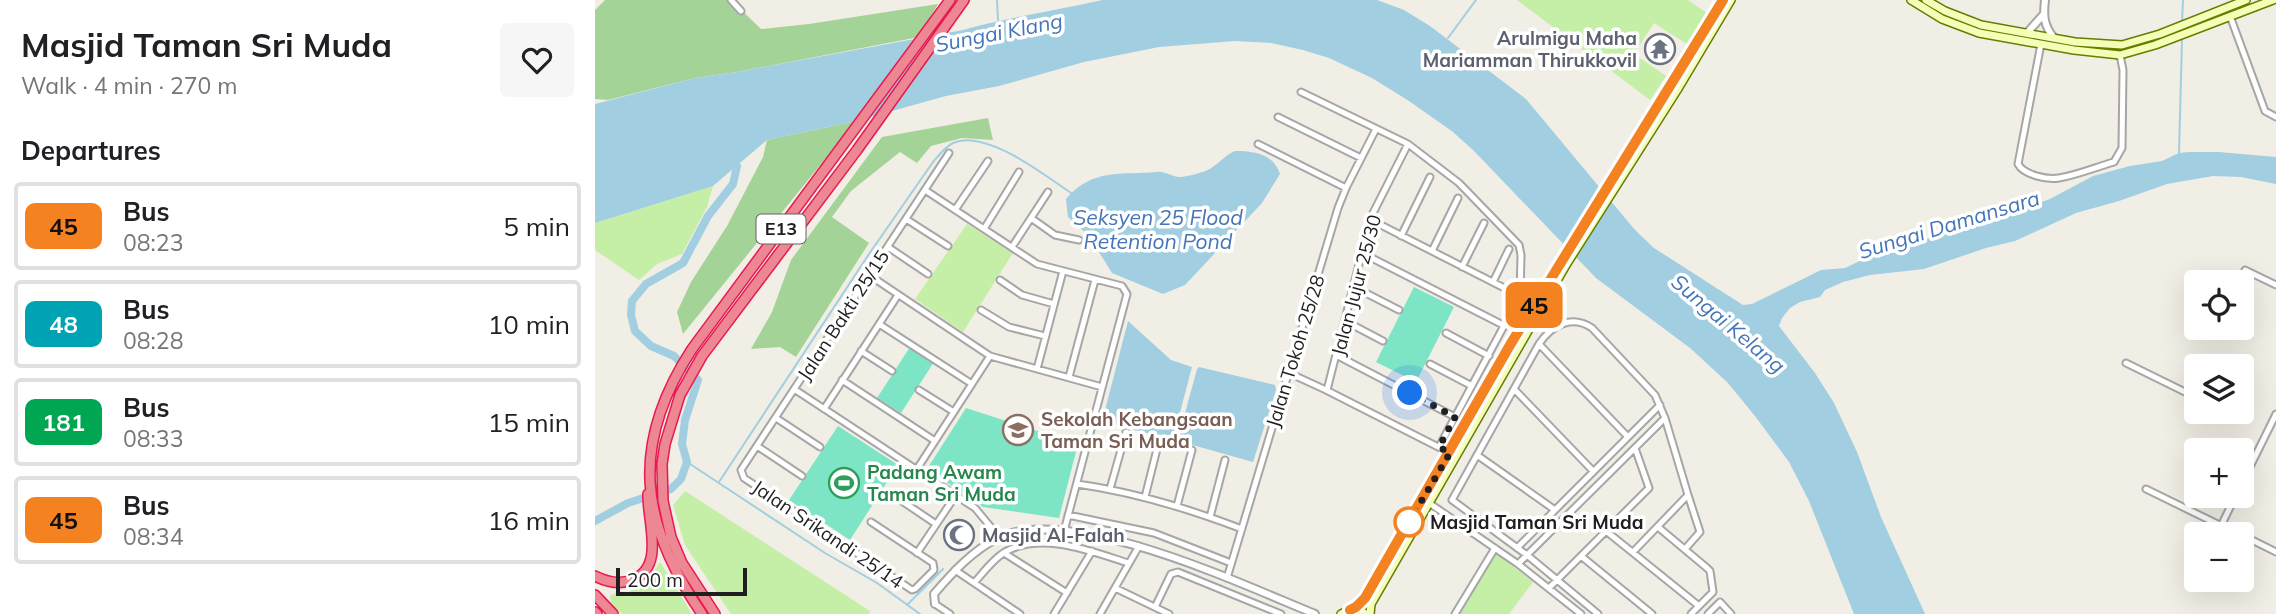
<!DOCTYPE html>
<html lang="en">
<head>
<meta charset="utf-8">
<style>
	body { margin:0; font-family:Mulish,sans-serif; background:#f6f6f6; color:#202124; height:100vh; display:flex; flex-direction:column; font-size:26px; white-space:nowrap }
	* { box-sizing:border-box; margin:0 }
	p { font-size:23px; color:#757577 }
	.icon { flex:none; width:38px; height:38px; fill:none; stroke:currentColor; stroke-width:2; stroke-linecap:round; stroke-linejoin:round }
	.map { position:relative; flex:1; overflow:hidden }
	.drawer { display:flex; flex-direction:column; background:#fff; width:595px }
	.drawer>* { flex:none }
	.badge { padding:0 14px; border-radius:10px; font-size:24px; line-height:46px }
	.controls { position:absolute; left:1589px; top:270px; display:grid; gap:14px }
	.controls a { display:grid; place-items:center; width:70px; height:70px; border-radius:7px; background:#fff; box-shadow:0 7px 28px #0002; font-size:35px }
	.scale { position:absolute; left:21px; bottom:18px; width:131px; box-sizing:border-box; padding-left:7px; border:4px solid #1f1f1f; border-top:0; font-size:19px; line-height:24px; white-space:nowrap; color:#1f1f1f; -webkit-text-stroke:5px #fff; paint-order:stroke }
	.you { position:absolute; width:35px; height:35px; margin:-18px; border:5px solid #fff; border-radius:50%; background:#1a73e8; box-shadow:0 0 0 10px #1a73e833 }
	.map>.badge { position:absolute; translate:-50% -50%; box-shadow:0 0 0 4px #fff }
	h2 { padding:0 21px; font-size:26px; line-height:63px }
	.round { display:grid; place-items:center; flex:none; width:74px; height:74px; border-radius:7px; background:#f6f6f6 }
	.overview { display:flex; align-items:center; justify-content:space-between; height:119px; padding:0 21px }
	h1 { font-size:33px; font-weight:700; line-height:52px }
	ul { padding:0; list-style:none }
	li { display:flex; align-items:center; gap:21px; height:88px; margin:0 14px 10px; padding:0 7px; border:4px solid #e0e0e0; border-radius:7px }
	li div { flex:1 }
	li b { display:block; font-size:26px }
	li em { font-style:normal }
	li .badge { min-width:77px; font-weight:700; text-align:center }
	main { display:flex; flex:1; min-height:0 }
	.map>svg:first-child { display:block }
	.grass { fill:#c5eea7 }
	.forest { fill:#a4d397 }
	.pitch { fill:#7de5c5 }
	.water { fill:#a2cee1 }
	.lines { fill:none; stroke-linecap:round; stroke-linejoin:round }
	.stream { stroke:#a2cee1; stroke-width:2 }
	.river { stroke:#a2cee1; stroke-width:8 }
	.minor-casing { stroke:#a6a6a6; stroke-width:9 }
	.tertiary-casing { stroke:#a6a6a6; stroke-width:10 }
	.secondary-casing { stroke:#667d00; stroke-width:10 }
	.motorway-casing { stroke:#e81950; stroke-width:12 }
	.minor { stroke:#fff; stroke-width:5 }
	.tertiary { stroke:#fff; stroke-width:6 }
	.secondary { stroke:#f5feb6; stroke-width:7 }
	.motorway { stroke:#ed8793; stroke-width:9 }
	.line-casing { stroke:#fff; stroke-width:16 }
	.line { stroke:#f58220; stroke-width:10 }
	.walk { stroke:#1f1f1f; stroke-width:7; stroke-dasharray:0 12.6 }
	.stop-dot { fill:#fff; stroke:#f58220; stroke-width:3.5 }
	.labels { text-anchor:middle; stroke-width:7; stroke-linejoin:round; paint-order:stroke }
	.shield { fill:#fff; stroke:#626262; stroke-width:2 }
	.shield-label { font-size:18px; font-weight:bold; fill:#1f1f1f }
	.worship-label { font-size:19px; font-weight:bold; fill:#5b616d; stroke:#fff; text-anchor:end }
	.street-label { font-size:19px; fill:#1f1f1f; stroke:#fff }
	.education-label { font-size:19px; font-weight:bold; fill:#785e54; stroke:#fff; text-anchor:start }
	.leisure-label { font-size:19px; font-weight:bold; fill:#27864d; stroke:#fff; text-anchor:start }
	.stop-label { font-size:19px; font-weight:bold; fill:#1f1f1f; stroke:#fff; text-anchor:start }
	.water-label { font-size:21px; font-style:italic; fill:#4475b7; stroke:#fff }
</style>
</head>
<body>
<main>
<section class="drawer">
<div class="overview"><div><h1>Masjid Taman Sri Muda</h1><p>Walk · 4 min · 270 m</p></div><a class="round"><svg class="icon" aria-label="heart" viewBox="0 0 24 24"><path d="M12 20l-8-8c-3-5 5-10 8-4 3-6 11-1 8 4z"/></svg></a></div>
<h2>Departures</h2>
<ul>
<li><span class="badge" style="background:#f58220;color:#111">45</span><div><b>Bus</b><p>08:23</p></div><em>5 min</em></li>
<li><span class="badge" style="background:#00a3b4;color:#fff">48</span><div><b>Bus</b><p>08:28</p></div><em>10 min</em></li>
<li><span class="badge" style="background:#00a651;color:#fff">181</span><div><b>Bus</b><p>08:33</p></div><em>15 min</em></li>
<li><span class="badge" style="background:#f58220;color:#111">45</span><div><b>Bus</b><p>08:34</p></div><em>16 min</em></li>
</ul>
</section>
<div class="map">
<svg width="1681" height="614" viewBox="0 0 1681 614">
	<rect width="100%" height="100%" fill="#f1eee5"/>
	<path class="grass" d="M922 0H1093L1112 13 1092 44 1059 23 1039 54 1071 76 1055 100Z
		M118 186 112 207 87 254 62 264 44 280 0 250V223Z
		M372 224 418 253 368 332 320 299Z
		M90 491 275 611 274 614H136L90 545 78 505Z
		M901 553 938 582 914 614H865Z
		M65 562 97 614H27L16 605 15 596C21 592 25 593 32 592 49 588 56 575 65 562Z"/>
	<path class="forest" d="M10 0H136L166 29 214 24 343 4 324 37 142 72 100 78 13 100 0 99V10Z
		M393 118 398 140 367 138 336 146 322 163 305 152 256 191 237 217 274 243 201 357 185 347 156 349 177 312 196 260 287 137Z
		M261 121 88 334 82 312 96 282 132 226 168 157 172 140Z"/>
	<path class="pitch" d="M819 287 859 307 821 382 781 362Z
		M315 347 339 362 306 413 282 398Z
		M371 408 483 444 464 518 388 507 332 469Z
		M243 426 303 465 255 540 194 500Z"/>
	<path class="water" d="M507 0H782L809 10 835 26 931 99 1040 230 1059 248 1148 305 1157 304 1226 270 1250 268 1269 259 1317 245 1339 236 1388 223 1455 199 1498 176 1535 166 1567 161 1584 153 1595 152H1624L1681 157V184L1646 177 1618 176 1572 184 1524 201 1481 213 1420 241 1391 248 1329 269 1275 275 1248 282 1230 290 1225 297 1205 302 1195 308 1187 318 1184 326 1220 373 1239 403 1262 452 1286 517 1330 614H1259L1214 501 1194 462 1160 416 1132 382 1095 348 1001 278 879 151 858 132 814 101 777 78 734 58 708 50 676 43 640 41 564 47 489 62 404 86 351 96 261 121 172 140 118 186 0 223V104L100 78 142 72 368 30C413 17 460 11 507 0Z
		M640 151C659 151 679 154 685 174L667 203 590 285 568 294 517 273 494 236 473 217 471 199C497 168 527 175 562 172 569 171 576 176 583 177 589 177 598 175 604 173 620 170 626 157 640 151Z
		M533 321 576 360 597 367 578 439H574L518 424 519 416 509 414Z
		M604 367 680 385 681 390 658 462 587 442 583 439 602 369Z"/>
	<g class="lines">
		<path class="stream" d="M402 0 403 20
			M1587 23 1588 0
			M853 38 881 0
			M1584 153 1587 40
			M92 462 230 553 282 583 325 614
			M124 482 274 254 338 162C344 155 350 147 358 143 390 128 451 176 476 193
			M312 605 348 569"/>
		<path class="river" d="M0 521 33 503 76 489 86 479 92 462 87 444 90 420 103 380 79 356 56 346 40 331 36 315 37 301 51 284 88 263 113 216 138 184 142 166 136 158"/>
		<g class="minor-casing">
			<path id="minor" d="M136 0 146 11
				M1635 16 1670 111 1681 117
				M1446 44 1423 164C1429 175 1452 180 1464 178 1482 175 1501 167 1519 162L1527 148 1528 70 1525 55
				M706 92 813 144 864 183 924 245 926 255 925 296 844 447
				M683 117 766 158
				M663 144 751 188
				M330 190 442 264 527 286 532 294 469 531
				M360 210 393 161
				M436 218 460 235 484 240
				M311 219 353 246
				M776 220 925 296
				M389 229 424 172
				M806 236 835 177
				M293 247 333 274
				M417 247 453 192
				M837 251 863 198
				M767 253 910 326
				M867 267 889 223
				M1650 270 1681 285
				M274 275 395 356 507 387
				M405 280 427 295 459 304
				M898 282 914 249
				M759 287 804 310
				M386 310 414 327 450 336
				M750 321 788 341
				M284 324 377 384
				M851 333 894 356
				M944 344 1033 437
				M266 351 297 371
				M741 355 860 417
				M1531 363 1590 392
				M835 364 877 386
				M442 369 468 271
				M694 373 731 390 855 453
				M474 377 500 280
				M247 380 340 441
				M199 389 380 508 404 537
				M919 389 998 471
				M324 390 359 412
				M732 390 776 217 813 144
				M229 409 303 295
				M181 418 225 447
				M162 446 207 476
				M882 455 960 510
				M322 469 395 356
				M1647 483 1681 414
				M482 484C539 492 592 508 647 529
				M515 489 531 432
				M1551 489 1643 534
				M295 493 341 524
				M550 497 564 441
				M834 503 923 564 986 614
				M582 506 597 450
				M473 515 559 533 636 563
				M615 517 630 460
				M276 522 338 563 339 570 320 589 317 590 149 478 146 470 354 153
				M1626 526 1641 495
				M1063 527 1112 568 1115 571 1118 592 1096 614
				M1011 531 1104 606
				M1647 535 1681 552
				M922 548 1065 405
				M1090 549 1105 532 1093 495
				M322 553 361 495
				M409 553 472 593
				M986 556 1057 614
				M923 564 1070 418
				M360 570 425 614
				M632 578 743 208 751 188 781 129
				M379 583C388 573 398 559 410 552 447 531 498 552 533 563
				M520 588 574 614
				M954 588 1054 488 1040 448
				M340 604 355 614
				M560 607 576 574 583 572 686 614
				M459 614 497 551
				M505 614 544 546
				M860 614 900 548
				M1003 614 932 555 857 500 944 344C956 326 976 314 997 328L1060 395 1070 418 1093 495 1038 552
				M1113 614 1125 602 1136 614"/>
		</g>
		<g class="tertiary-casing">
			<path id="tertiary" d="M1450 0C1448 16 1449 26 1459 38
				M1432 33 1448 15
				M340 604 339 594C357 573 378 550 403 538 476 503 648 585 720 614"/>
		</g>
		<g class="secondary-casing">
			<path id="secondary" d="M1316 0 1347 19 1384 33 1479 50 1525 55 1560 45 1678 0
				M1331 0 1350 11 1386 25 1480 42 1527 45 1565 34 1651 0
				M755 610 761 607 770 598 915 345 1128 0
				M746 614C755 609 762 609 771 614
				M775 614 776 604 971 265 1084 87 1136 0"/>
		</g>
		<g class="motorway-casing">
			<path id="motorway" d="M0 576C12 582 24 585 37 580 71 567 52 521 53 494
				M0 595 18 614
				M0 612 2 614
				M107 614C44 522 35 444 97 349L355 0
				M120 614 87 563 76 537 68 501 67 464 70 444 85 395 107 356 262 150 369 0"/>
		</g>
		<use href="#minor" class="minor"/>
		<use href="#tertiary" class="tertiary"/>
		<use href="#secondary" class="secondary"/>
		<use href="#motorway" class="motorway"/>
	</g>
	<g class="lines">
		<g class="line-casing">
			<path id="line" d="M755 610 761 607 770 598 915 345 1128 0"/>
		</g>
		<use href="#line" class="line"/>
		<path class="walk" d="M814 522 855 453 844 447 860 417 815 393"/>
	</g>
	<defs>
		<g id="temple-ring" transform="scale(1.575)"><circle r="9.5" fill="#fff" stroke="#6b7280" stroke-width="1.5"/><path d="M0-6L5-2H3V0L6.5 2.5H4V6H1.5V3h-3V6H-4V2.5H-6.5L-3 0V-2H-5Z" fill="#6b7280"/></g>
		<g id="school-ring" transform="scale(1.575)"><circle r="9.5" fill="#fff" stroke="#8d6e63" stroke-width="1.5"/><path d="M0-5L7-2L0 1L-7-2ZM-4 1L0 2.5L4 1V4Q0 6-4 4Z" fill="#8d6e63"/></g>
		<g id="stadium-ring" transform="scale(1.575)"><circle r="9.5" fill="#fff" stroke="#2e9e5b" stroke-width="1.5"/><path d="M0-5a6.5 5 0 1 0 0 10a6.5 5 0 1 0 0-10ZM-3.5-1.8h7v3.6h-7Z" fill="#2e9e5b"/></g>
		<g id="mosque-ring" transform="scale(1.575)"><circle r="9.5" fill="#fff" stroke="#6b7280" stroke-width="1.5"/><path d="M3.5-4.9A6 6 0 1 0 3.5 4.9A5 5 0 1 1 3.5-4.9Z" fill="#6b7280"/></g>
	</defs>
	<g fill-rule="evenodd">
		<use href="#temple-ring" x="1065" y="49"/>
		<use href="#school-ring" x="423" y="430"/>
		<use href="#stadium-ring" x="249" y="483"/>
		<use href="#mosque-ring" x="364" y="535"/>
	</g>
	<circle class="stop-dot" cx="814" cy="522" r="14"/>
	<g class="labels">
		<rect class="shield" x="161.5" y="214.5" width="49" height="29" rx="5"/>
		<g class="shield-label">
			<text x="186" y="235">E13</text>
		</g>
		<g class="worship-label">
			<text x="1042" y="45">Arulmigu Maha<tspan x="1042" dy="22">Mariamman Thirukkovil</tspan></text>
			<text x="387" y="542" text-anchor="start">Masjid Al-Falah</text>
		</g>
		<g class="street-label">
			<text transform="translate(761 285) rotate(-75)" y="7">Jalan Jujur 25/30</text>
			<text transform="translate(248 315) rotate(-57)" y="7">Jalan Bakti 25/15</text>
			<text transform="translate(700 351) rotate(-73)" y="7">Jalan Tokoh 25/28</text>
			<text transform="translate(233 534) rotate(34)" y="7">Jalan Srikandi 25/14</text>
		</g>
		<g class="education-label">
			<text x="446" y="426">Sekolah Kebangsaan<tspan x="446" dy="22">Taman Sri Muda</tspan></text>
		</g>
		<g class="leisure-label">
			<text x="272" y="479">Padang Awam<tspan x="272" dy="22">Taman Sri Muda</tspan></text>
		</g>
		<g class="stop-label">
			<text x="835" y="529">Masjid Taman Sri Muda</text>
		</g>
		<g class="water-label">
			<text transform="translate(404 33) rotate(-11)" y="7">Sungai Klang</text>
			<text x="563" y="225">Seksyen 25 Flood<tspan x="563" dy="24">Retention Pond</tspan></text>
			<text transform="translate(1354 225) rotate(-17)" y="7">Sungai Damansara</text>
			<text transform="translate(1133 324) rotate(40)" y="7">Sungai Kelang</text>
		</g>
	</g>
</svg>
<div class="controls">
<a><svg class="icon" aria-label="locate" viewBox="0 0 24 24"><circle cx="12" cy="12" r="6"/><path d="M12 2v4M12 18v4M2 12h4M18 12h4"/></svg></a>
<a><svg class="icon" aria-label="layers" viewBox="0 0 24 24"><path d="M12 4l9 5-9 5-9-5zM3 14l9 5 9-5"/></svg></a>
<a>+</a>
<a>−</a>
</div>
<div class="scale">200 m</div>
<div class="you" style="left:815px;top:393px"></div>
<b class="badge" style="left:939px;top:305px;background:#f58220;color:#111">45</b>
</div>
</main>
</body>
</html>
